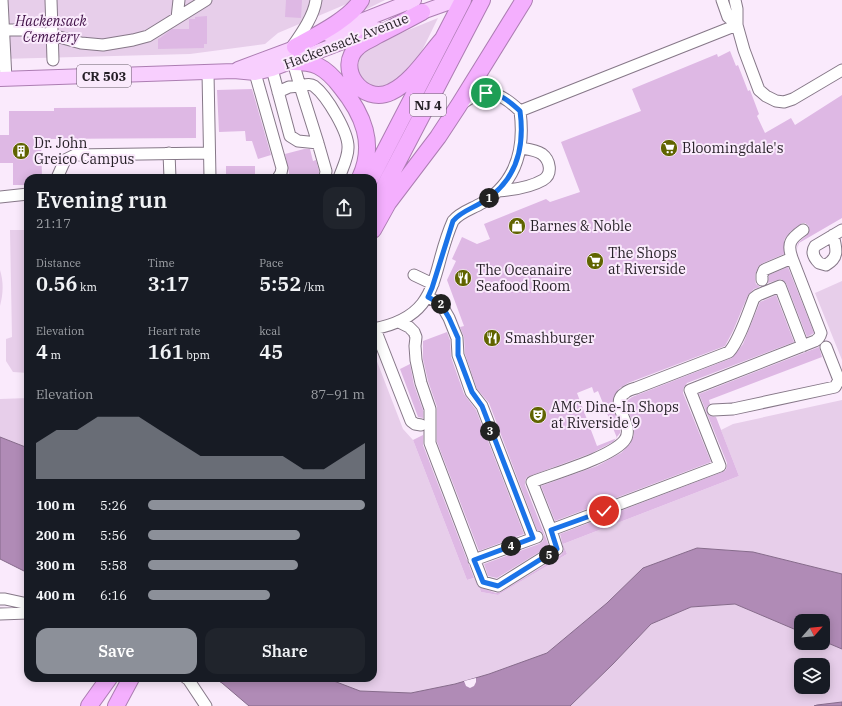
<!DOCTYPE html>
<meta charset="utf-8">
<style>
:root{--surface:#171b24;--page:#20242c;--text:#f1f3f6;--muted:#9ea1a6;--accent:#8c9099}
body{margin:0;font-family:"IBM Plex Serif",serif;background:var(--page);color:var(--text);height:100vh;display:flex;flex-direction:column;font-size:15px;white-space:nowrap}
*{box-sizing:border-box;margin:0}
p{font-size:13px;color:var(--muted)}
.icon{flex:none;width:22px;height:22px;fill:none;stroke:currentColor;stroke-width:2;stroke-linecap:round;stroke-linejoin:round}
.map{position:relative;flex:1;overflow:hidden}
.side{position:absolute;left:24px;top:174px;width:353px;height:508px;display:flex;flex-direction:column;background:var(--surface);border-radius:12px;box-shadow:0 2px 10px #0003}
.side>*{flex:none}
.needle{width:26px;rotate:63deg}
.controls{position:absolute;left:794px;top:614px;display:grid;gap:8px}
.controls a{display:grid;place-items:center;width:36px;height:36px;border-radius:8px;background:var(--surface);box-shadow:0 2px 10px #0003;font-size:20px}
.pin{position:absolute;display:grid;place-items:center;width:34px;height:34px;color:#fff;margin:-17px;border:2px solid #fff;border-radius:50%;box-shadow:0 1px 4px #0007}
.km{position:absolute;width:20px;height:20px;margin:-10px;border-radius:50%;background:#222;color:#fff;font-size:11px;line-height:20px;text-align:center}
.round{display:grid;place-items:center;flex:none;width:42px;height:42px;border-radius:12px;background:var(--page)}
.head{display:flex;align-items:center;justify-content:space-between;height:68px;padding:0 12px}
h1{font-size:22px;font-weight:600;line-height:30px}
.metrics{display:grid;grid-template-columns:repeat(3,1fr);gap:6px;height:68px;padding:4px 12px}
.metrics div{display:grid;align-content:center}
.metrics b{font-size:20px;font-weight:600}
.metrics small{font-size:11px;font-weight:400}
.metrics p{font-size:11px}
.chart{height:112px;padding:8px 12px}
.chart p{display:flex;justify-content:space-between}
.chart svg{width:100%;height:72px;margin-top:4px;fill:var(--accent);opacity:.7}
.primary-button{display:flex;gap:8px;margin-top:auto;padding:8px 12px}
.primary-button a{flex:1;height:46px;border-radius:12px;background:var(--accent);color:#fff;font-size:16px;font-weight:600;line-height:46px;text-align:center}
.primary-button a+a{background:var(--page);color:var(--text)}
ul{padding:0 12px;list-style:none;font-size:13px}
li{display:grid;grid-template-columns:64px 48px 1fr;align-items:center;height:30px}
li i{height:10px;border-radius:5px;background:var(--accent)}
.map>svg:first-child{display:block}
.green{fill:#e7ceea;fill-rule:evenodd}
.water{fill:#b08bb6;stroke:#866b8b}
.pier{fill:#faeafc}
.building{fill:#deb8e4;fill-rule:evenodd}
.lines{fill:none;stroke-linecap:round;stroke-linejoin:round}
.minor-casing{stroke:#867888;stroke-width:13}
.major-casing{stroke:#ac7db2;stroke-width:16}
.highway-casing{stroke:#ac7db2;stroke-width:18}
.minor{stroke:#fff;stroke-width:11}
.major{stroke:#f8cffe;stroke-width:14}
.highway{stroke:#f4affe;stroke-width:16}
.route-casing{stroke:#fff;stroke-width:8}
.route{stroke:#1a73e8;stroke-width:5}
.labels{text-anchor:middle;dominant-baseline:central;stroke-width:4;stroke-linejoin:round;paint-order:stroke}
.shield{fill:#faeafc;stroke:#655c66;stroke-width:1}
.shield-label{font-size:13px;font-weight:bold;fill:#251f26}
.park-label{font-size:14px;font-style:italic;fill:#421449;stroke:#faeafc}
.street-label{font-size:14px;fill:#251f26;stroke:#faeafc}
.poi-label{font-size:14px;fill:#251f26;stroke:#faeafc;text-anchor:start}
</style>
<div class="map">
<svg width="842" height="706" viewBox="0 0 842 706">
<rect width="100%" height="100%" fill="#faeafc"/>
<!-- green -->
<path class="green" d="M0,0H356L278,33L265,44L190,54L0,59Z
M367,0H385L361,12Z
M438,18L414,67L399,83L379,87L370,85L363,79L358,69L359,58L364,50L371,45Z
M10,230H28V373L13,372L6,361V339L12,337Z
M0,270C4,283 3,294 0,306Z
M842,281V360L815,293Z
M373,351L403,429L413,440L467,580L475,578L481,592L498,595L567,554L563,544L739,476L721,430L733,424L842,400V574L753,552L697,548L643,568L607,603L547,653L489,674L455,684L411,693L360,691L326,678H373Z
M28,398V448L0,437V399Z
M735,604L801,632V643H823V641L842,649V702L814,706H570L613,664L651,624L691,607ZM801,665H823V687H801Z"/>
<!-- water -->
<path class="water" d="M0,437L28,448V573L0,559Z
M697,548L753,552L842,574V649L823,641V621H801V632L735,604L691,607L651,624L613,664L570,706H249L222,683L214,678H326L360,691L411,693L455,684L489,674L547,653L607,603L643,568Z
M842,702V706H814L817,705Z"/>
<!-- pier -->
<path class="pier" d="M476,678V682L474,686L470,688L466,686L464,681Z"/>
<!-- building -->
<path class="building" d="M286,0H302L301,18L285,17Z
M207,16V44H204V48L158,49V39L160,38L172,29H189V19H195V17Z
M730,51L736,66L738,65L748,91L750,90L759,114L757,116L765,133L791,118L795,125L842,95V218L799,243L797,249L798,243L809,233V226L805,223H802L790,232L784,240V254L761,264L758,267L755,275V280L756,284L760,287L754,289L748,295L733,331L725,346L628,383L620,388L614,396L612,404L620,430V433L613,442L592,453L527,477L525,481V485L549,546L497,578L488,576L484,564L539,544L543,541L544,535L541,531L537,530L489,403L477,389L465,354L464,337L460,327L464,326L447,280L456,261L452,259L462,237L477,244L490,239L484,224L546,199L550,202L580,192L561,142L641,111L632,89L717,54L718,57ZM592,387L594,393L598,391L617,438L597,446L577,393Z
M252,89L271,155L258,159L252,141H246L245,131L219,132L217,90Z
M196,107V138L41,139L42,178H28V185H13V163H0V135H9V111H54V108Z
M304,149H310L313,161L316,160L319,171V174H317L318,178H290L285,154Z
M226,166H255V178H226Z
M788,267L814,333L807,337L786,283L781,279L768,283L769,275Z
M776,295L794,342L687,383L683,389V393L711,462L555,521L541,486L597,466L621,453L630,444L634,435V427L627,407V401L632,397L732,358L743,344L760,302Z
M447,332L450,340L451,357L464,394L476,410L524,534L479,551L437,442V407L428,381L423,359V341Z
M819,347L822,357L709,400L710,404L707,407V413L710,416L716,417L739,476L563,544L567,554L498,595L481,592L479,587L496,593L501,592L561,555L564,550L560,534L725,471L727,467V463L699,394Z
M410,364L414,385L423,410V418L418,417L400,369Z
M423,435V445L474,578L467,580L413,440Z"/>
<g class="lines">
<defs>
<path id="minor" d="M2,0L6,79
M51,0L53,60
M722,0L728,17L737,25
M735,0L737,9V25L744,50L759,90L766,96L776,101L784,102L793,99L842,70
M177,18L179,0
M3,30H22L52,35L81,43L103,45L133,40L148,36L206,0
M292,47C301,34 314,16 316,0
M293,62L300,86C305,85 310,83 314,86C327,96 349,133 348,148C348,158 342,169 339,178
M272,69L290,136L298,141L318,143L300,86L289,87L278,92
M208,73L210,178
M255,73L282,168L281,173L278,178
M463,103C486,85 501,93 520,111
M318,143L326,171L325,178
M169,153L170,178
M57,178L65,160L75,155L209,153
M498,191C512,190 531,187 543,180C553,174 550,160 542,154C536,150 527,149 521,148
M0,197L28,194
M833,235C836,248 840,257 826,265L819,263C814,258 811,252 815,246L842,230
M792,258C787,244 790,239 803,230
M414,275L433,284
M762,280V275L764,270L792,258L821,333C820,337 819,339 815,341L690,390L720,466L551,530L532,482C555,473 609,458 624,441C637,426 607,404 625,393C628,390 633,389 636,388L729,352C739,341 748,313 754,298L758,295L780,286L803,346
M428,297L441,304L449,318L457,338L458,355L461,363L471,392L482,406L533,538
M399,322L409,327L414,332L416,337L415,346L416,360L421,383L430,409V443L483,582L498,586L557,549L551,530
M373,329C443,316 430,272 453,221C460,212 472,209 482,203C516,183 525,149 520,111L737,25
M375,329L411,421L415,424L421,425
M713,410L733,409L835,387L839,380L826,347
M474,560L537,537
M0,599H5L28,604
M0,614L28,613
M186,678L188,679L206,706"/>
<path id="major" d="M411,16L456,0
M328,34L414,0
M238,69L305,44
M0,79L234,71L255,73L272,69L377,29"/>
<path id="highway" d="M422,12C407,20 392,28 376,36C370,40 363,42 358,47C335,67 362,106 391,92C411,83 428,56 442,40
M295,47C315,36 350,19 361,0
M293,62C301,62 310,62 318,66C326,70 335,79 341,87C363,114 376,144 360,178
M371,178L463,0
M373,209L482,0
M373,230L388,203L438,137L459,105L524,0
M89,706L109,678
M116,706L131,678"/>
</defs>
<!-- minor casing -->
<use href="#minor" class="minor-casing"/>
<!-- major casing -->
<use href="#major" class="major-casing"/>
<!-- highway casing -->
<use href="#highway" class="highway-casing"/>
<!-- minor -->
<use href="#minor" class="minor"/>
<!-- major -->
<use href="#major" class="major"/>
<!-- highway -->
<use href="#highway" class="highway"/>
</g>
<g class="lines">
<defs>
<path id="route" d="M486,93C501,93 510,102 520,111C525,148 517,180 484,201C474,208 461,211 453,221L432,288L428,297L441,304L449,318L458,338V355L461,363L472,392L482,406L533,538L474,560L483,582L498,586L557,549L551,530L604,511"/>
</defs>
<!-- route casing -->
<use href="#route" class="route-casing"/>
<!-- route -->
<use href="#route" class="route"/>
</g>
<!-- icons -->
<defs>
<symbol id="supermarket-disc" viewBox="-11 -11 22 22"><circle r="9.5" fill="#606400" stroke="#faeafc"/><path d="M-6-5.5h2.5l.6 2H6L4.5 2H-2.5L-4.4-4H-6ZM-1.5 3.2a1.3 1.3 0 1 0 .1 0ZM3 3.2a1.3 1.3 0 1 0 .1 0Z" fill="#fff"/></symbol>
<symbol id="building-disc" viewBox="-11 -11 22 22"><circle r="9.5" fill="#606400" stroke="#faeafc"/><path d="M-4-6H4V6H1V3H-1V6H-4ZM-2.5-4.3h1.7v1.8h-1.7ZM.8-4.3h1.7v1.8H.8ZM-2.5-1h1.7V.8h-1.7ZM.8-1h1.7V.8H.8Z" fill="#fff"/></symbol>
<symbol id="shop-disc" viewBox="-11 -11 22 22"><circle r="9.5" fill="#606400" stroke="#faeafc"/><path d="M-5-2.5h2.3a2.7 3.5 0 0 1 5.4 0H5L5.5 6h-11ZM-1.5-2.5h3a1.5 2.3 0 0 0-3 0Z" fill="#fff"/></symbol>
<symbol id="restaurant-disc" viewBox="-11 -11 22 22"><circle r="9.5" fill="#606400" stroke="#faeafc"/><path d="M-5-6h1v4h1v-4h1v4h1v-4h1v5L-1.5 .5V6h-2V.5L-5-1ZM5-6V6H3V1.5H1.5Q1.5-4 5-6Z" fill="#fff"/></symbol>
<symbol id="theatre-disc" viewBox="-11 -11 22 22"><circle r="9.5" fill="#606400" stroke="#faeafc"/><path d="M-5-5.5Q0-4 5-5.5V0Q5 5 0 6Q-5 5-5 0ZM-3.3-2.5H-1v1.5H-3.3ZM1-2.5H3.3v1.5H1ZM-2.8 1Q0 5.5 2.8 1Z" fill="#fff"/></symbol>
</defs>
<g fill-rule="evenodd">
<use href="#supermarket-disc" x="659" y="138" width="20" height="20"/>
<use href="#building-disc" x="11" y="141" width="20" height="20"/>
<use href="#shop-disc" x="507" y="216" width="20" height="20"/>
<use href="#supermarket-disc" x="585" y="251" width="20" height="20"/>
<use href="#restaurant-disc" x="453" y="268" width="20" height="20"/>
<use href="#restaurant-disc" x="482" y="328" width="20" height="20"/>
<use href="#theatre-disc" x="528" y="405" width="20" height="20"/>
</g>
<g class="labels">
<!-- shield labels -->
<g class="shield">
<rect x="77" y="65" width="54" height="22" rx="3"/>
<rect x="410" y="94" width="36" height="22" rx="3"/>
</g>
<g class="shield-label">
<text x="104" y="76">CR 503</text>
<text x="428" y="105">NJ 4</text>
</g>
<!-- park labels -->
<g class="park-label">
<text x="51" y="21">Hackensack<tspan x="51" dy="16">Cemetery</tspan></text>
</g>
<!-- street labels -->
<g class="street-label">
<text transform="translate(346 41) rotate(-21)">Hackensack Avenue</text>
</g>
<!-- poi labels -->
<g class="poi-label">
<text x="34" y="143">Dr. John<tspan x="34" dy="16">Greico Campus</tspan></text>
<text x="682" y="148">Bloomingdale's</text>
<text x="530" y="226">Barnes &amp; Noble</text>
<text x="608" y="253">The Shops<tspan x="608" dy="16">at Riverside</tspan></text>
<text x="476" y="270">The Oceanaire<tspan x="476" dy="16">Seafood Room</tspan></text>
<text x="505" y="338">Smashburger</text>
<text x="551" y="407">AMC Dine-In Shops<tspan x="551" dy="16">at Riverside 9</tspan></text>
</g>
</g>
</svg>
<div class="controls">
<a><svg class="needle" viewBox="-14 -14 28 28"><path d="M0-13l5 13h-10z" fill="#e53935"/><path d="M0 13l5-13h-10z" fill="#9ea1a6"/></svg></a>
<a><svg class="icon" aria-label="layers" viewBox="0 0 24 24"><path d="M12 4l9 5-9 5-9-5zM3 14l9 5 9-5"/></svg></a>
</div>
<div class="pin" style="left:486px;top:93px;background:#1e9e55"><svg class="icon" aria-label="arrive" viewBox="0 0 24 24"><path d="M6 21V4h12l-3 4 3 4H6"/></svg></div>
<div class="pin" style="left:604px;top:511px;background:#d93025"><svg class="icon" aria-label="check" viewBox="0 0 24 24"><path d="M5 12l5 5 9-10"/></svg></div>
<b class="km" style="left:489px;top:198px">1</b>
<b class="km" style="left:441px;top:304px">2</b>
<b class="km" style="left:490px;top:431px">3</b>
<b class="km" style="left:511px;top:546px">4</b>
<b class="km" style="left:549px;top:555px">5</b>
<section class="side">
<div class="head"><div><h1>Evening run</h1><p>21:17</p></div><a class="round"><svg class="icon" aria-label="share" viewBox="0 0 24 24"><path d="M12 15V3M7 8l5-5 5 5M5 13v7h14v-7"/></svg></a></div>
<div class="metrics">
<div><p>Distance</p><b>0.56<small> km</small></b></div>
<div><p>Time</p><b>3:17</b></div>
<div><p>Pace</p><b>5:52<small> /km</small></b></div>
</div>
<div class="metrics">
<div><p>Elevation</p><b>4<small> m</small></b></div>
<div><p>Heart rate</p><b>161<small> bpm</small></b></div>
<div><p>kcal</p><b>45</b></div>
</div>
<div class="chart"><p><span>Elevation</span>87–91 m</p>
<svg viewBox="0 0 160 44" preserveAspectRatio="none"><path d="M0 44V22L10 14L20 14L30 6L40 6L50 6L60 14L70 22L80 30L90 30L100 30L110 30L120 30L130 38L140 38L150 30L160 22V44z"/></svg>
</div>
<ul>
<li><b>100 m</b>5:26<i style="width:100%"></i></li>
<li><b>200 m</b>5:56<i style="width:70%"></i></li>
<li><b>300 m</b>5:58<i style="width:69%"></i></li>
<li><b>400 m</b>6:16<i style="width:56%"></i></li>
</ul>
<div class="primary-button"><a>Save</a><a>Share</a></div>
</section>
</div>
